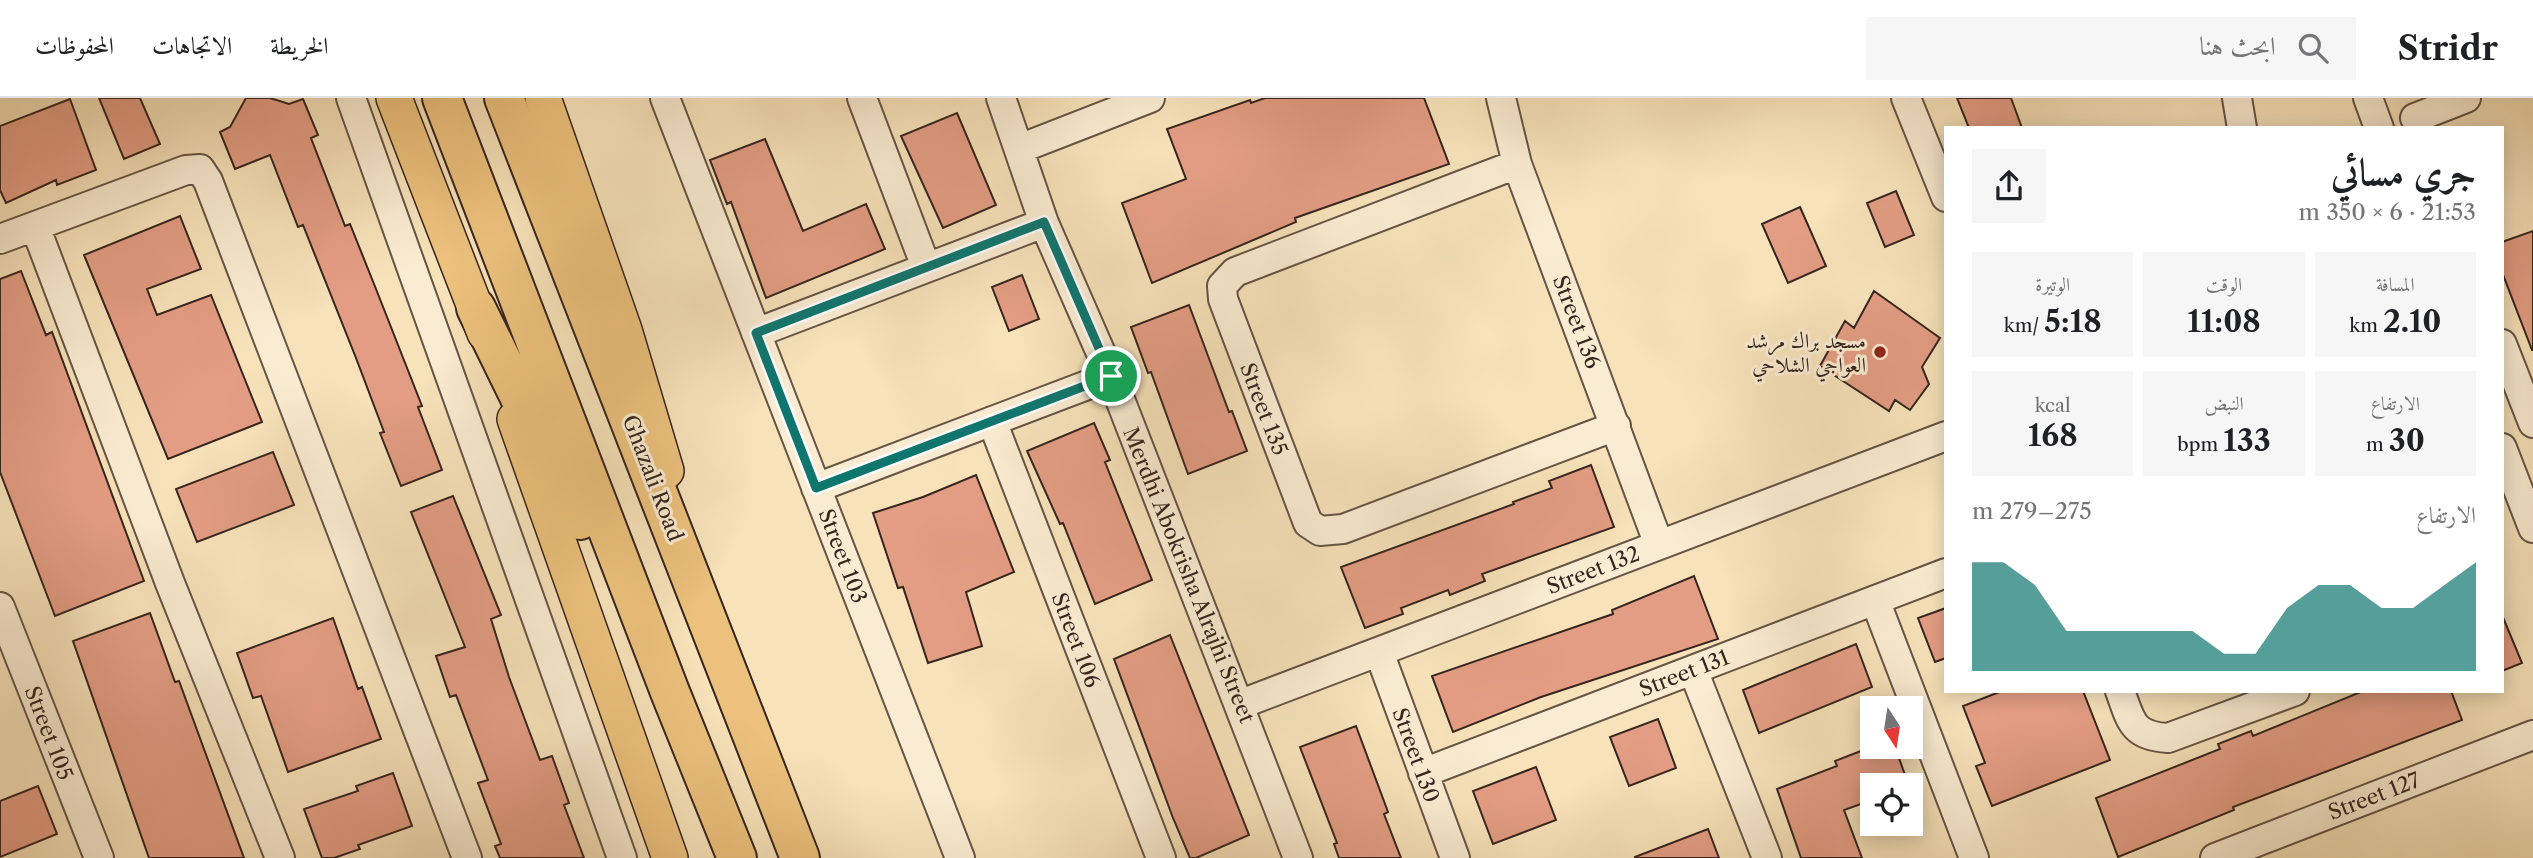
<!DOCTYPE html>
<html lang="ar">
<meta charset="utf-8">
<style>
:root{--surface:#fff;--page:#f6f6f6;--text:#202124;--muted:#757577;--line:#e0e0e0;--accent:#0f766e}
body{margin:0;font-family:"Libre Caslon Text",Amiri,serif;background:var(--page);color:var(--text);direction:rtl;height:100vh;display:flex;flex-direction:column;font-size:26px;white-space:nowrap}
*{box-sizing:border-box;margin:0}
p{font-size:23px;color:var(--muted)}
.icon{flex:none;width:38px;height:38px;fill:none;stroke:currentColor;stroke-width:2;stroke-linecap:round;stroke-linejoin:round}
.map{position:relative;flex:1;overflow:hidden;direction:ltr}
.sheet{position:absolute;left:1944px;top:28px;width:560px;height:567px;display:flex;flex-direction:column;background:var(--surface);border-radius:0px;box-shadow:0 4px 18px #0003;direction:rtl}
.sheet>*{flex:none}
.needle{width:46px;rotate:168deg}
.fabs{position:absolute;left:1860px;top:598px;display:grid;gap:14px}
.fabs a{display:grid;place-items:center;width:63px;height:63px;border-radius:0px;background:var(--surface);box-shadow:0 4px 18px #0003;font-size:35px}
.pin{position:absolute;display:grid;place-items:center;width:60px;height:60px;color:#fff;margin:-30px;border:4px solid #fff;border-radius:50%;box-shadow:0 2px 7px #0007}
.round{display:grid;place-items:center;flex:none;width:74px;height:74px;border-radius:0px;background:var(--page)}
.overview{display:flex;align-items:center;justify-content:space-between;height:119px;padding:0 28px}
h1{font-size:38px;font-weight:800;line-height:52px}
.stats{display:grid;grid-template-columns:repeat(3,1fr);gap:10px;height:119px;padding:7px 28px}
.stats div{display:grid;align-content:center;border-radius:0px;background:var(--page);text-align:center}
.stats b{font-size:30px;font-weight:800}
.stats small{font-size:19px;font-weight:400}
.stats p{font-size:19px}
.chart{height:196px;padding:14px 28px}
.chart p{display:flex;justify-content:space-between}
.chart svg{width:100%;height:126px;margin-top:7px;fill:var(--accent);opacity:.7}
header{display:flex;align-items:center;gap:42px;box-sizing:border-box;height:98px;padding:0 35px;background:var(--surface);border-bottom:2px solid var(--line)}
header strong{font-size:33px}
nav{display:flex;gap:38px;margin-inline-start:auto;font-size:24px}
.search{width:490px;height:63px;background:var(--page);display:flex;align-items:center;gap:18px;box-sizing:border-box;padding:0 24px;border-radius:0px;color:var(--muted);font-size:26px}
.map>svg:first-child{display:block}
.building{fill:#e39d84;stroke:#36251e;stroke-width:2}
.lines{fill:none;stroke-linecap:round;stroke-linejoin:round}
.minor-casing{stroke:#665445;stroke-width:32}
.major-casing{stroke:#36251e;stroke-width:38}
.highway-casing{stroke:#36251e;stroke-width:42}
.minor{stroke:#faecd2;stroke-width:28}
.major{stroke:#ecc17d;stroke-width:35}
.highway{stroke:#ecc17d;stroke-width:38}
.route-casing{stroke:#fff;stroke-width:14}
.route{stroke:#0f766e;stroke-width:9}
.poi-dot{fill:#8f2418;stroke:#faecd2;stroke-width:2.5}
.labels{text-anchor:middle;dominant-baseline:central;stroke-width:6;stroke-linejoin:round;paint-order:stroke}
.street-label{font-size:21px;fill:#36251e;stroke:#faecd2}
.poi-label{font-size:21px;fill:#36251e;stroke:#faecd2;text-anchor:end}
</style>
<header>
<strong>Stridr</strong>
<div class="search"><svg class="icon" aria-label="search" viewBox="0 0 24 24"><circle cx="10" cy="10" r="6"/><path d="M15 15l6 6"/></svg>ابحث هنا</div>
<nav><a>الخريطة</a><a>الاتجاهات</a><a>المحفوظات</a></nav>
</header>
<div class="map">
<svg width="2533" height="760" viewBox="0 0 2533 760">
<rect width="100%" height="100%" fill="#f7e2ba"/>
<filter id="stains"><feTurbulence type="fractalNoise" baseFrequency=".00286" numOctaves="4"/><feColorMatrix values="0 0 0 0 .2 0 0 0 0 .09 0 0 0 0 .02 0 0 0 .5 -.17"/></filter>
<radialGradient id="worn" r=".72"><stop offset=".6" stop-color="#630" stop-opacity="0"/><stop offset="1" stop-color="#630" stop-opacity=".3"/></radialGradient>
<!-- building -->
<path class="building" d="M99,0H140L160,46L124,61Z
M246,0H270L289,6L303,1L318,37L311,40L345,128L350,126L376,191L422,308L418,309L442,372L401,388L380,335L384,334L356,260L303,127L298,129L270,57L235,71L220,34L230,29Z
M1265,0H1424L1449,66L1295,120L1296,124L1152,185L1122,105L1186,81L1167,31L1250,2L1251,5Z
M1957,0H2011L2022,30H1969Z
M70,1L96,72L57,87L56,82L6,105L0,92V28Z
M957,15L996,107L943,130L901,38Z
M765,41L803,133L866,106L885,151L766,200L731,104L727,106L710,62Z
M1896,93L1914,137L1885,149L1867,105Z
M1800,109L1826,168L1788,185L1762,126Z
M180,118L201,171L147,191L157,217L211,197L262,324L168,361L84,157Z
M2533,133V252H2532L2502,174V144Z
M21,173L46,237L52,234L144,483L55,518L0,374V181Z
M1022,177L1039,221L1009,233L992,189Z
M1874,193L1940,240L1922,269L1929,286L1910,312L1895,302L1889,313L1820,268L1845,223L1854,230Z
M1189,207L1229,314L1232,313L1247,353L1188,376L1151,274L1148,275L1131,229Z
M1094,325L1110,362L1105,364L1152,482L1095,506L1063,425L1060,426L1027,353Z
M273,354L294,407L197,444L176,391Z
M1591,367L1614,429L1482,476L1485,483L1450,497L1448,492L1401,510L1403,516L1365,530L1341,469L1514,406L1513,404L1552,390L1549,383Z
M976,377L1014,474L966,494L982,548L928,565L903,489L898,490L873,415L923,399Z
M453,398L501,517L491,521L509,579L540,662L552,658L569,705L564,707L584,760H500L495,748L501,746L478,685L488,682L456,597L450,599L436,558L465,549L411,414Z
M1694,478L1718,541L1541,599L1453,634L1432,578L1613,516L1612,512Z
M1946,510V560L1935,564L1918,520Z
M150,515L175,584L179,583L244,760H149L73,543Z
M2502,517L2522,565L2502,573Z
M333,520L358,591L362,589L381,641L288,674L261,598L253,600L237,555Z
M1170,537L1249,737L1196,760H1190L1173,720L1114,561Z
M1856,546L1872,589L1759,635L1743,592Z
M2002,593H2083L2110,662L1992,708L1976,668L1985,665L1963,608Z
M2363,593H2451L2462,622L2233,709L2234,712L2118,759L2096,700L2220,651L2218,646L2251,633L2253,638Z
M1658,621L1676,670L1629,688L1610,639Z
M1356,628L1388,714L1384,716L1401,760H1339L1334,746L1337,745L1300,649Z
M1871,649H1895L1909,688H1872V702L1844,712L1862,760H1801L1777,691L1837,668L1835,663Z
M1536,669L1556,722L1493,746L1473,693Z
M393,675L412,728L358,747L360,751L334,760H322L304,711L358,693L356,688Z
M38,688L57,736L0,759V703Z
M1708,731L1719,760H1635V759Z"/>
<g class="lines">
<defs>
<path id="minor" d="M351,0L622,760
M665,0L960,760
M862,0L926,169
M1001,0L1044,125L1111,278L1298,760
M1501,0L1517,66L1659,447
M1906,0L1946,99
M2237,0L2242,30
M2368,0L2379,30
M2415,20L2466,0
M1019,51L1150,0
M1517,66L1235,174L1222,188L1223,201L1308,425L1320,433L1343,431L1616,328
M35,128L170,485L280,760
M0,141L186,72L200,71L208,83L467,760
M756,235L1044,125
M2502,246L2533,325
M992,323L1161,760
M2502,350L2533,430
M816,390L1111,278
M1875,502L1974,760
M0,509L99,760
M1379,554L1455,760
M1693,572L1767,760
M2120,593C2131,623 2132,638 2168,640L2295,593
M1241,606L1946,338
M1423,675L1946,475
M2215,760L2533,637"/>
<path id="major" d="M394,0L485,235
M543,0L624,232L666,373
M515,321L670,760"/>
<path id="highway" d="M442,0L670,594L737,760
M504,0L800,760
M476,210L580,422"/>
</defs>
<!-- minor casing -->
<use href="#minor" class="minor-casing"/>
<!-- major casing -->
<use href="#major" class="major-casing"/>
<!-- highway casing -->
<use href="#highway" class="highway-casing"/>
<!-- minor -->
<use href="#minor" class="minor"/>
<!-- major -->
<use href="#major" class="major"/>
<!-- highway -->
<use href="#highway" class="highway"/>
</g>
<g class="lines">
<defs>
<path id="route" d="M1044,124L1111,278L816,390L756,235Z"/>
</defs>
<!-- route casing -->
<use href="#route" class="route-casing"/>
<!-- route -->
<use href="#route" class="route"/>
</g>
<!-- markers -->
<circle class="poi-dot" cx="1880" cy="254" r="7"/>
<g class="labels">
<!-- street labels -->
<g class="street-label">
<text transform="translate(1577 224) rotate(69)">Street 136</text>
<text transform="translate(1264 311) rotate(69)">Street 135</text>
<text transform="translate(653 380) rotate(69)">Ghazali Road</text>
<text transform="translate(843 458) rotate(69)">Street 103</text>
<text transform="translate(1593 472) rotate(-21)">Street 132</text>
<text transform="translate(1189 477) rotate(68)">Merdhi Abokrisha Alrajhi Street</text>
<text transform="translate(1076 542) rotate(69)">Street 106</text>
<text transform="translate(1684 575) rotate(-21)">Street 131</text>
<text transform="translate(49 635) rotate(69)">Street 105</text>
<text transform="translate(1416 657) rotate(70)">Street 130</text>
<text transform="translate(2374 698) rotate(-21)">Street 127</text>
</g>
<!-- poi labels -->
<g class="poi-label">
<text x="1866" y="242">مسجد براك مرشد<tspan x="1866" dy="24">العواجي الشلاحي</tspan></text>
</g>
</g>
<rect width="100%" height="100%" filter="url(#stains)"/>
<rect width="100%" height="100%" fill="url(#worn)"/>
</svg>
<div class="fabs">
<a><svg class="needle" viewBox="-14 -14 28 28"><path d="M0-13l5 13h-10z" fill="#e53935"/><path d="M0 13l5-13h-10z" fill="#757577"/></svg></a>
<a><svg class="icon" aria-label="locate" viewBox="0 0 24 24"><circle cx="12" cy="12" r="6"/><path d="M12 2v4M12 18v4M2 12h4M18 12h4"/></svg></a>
</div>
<div class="pin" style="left:1111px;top:278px;background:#1e9e55"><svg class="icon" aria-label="arrive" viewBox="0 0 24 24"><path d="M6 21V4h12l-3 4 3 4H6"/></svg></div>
<section class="sheet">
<div class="overview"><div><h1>جري مسائي</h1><p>21:53 · 6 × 350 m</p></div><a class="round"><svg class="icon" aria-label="share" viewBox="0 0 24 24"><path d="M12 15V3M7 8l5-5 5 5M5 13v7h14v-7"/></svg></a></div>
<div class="stats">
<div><p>المسافة</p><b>2.10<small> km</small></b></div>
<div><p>الوقت</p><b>11:08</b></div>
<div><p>الوتيرة</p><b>5:18<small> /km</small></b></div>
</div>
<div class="stats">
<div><p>الارتفاع</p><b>30<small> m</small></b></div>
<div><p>النبض</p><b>133<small> bpm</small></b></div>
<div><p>kcal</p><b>168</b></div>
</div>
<div class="chart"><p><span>الارتفاع</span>275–279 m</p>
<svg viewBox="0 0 160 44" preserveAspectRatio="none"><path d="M0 44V6L10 6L20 14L30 30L40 30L50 30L60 30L70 30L80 38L90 38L100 22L110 14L120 14L130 22L140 22L150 14L160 6V44z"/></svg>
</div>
</section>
</div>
